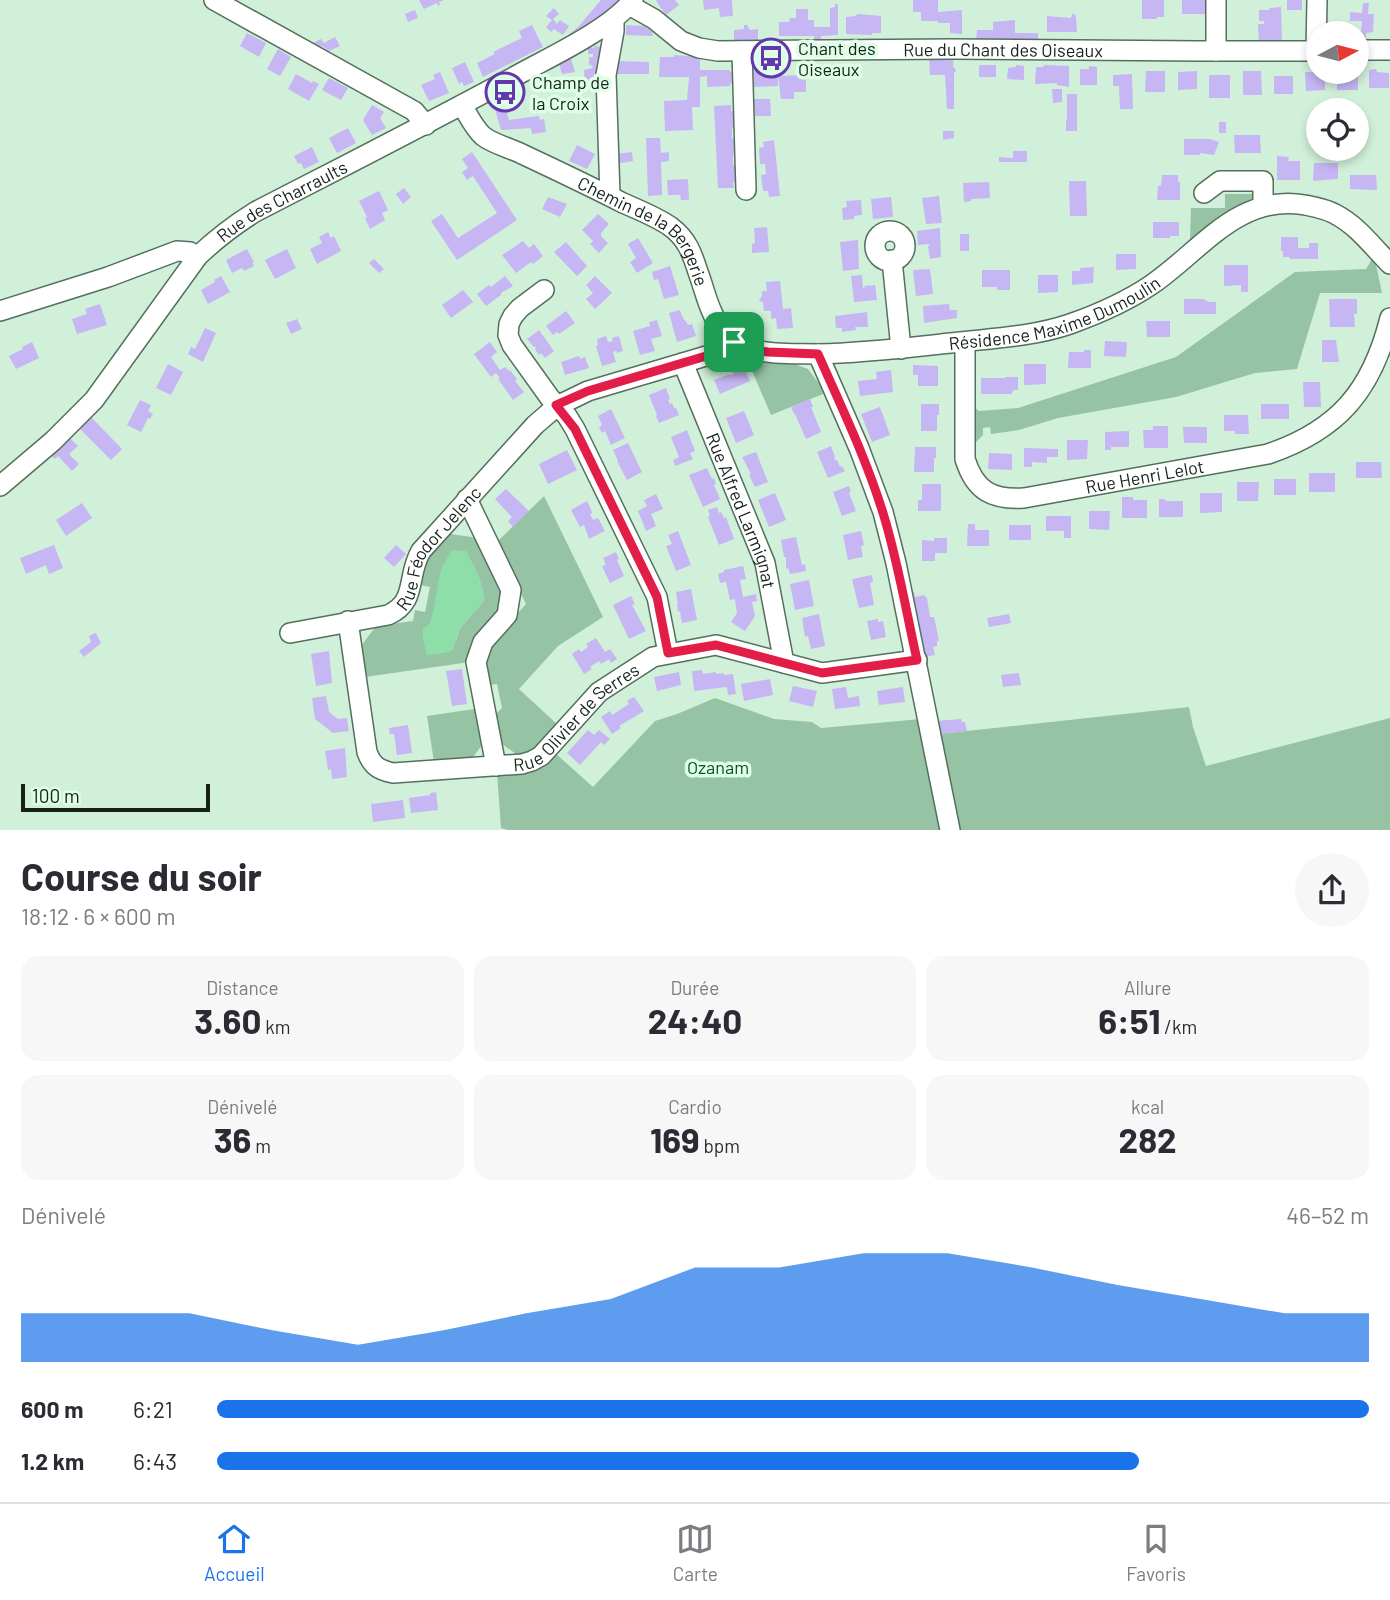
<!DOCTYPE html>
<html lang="fr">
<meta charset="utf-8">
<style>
:root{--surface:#fff;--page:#f7f7f7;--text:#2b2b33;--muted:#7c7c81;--line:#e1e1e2;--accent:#1a73e8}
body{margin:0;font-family:Barlow,sans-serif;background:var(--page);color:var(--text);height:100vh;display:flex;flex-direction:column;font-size:26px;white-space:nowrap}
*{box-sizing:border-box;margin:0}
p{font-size:23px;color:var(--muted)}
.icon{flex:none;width:38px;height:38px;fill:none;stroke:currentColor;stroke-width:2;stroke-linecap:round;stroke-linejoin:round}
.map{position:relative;height:830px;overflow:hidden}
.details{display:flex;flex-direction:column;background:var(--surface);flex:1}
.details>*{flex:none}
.needle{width:46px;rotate:83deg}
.buttons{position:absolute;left:1306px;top:21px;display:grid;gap:14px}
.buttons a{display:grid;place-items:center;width:63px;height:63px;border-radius:50%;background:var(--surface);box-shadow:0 4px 10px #0003;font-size:35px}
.scale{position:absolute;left:21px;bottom:18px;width:189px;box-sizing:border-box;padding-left:7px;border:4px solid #152119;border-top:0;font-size:19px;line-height:24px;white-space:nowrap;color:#152119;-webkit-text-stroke:5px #defee7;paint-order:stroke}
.pin{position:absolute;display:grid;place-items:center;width:60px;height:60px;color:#fff;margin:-30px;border-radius:14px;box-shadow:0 4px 10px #0006}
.round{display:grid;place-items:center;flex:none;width:74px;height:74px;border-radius:37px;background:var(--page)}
.headline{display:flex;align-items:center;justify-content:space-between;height:119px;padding:0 21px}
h1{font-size:38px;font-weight:700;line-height:52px}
.metrics{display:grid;grid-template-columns:repeat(3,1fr);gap:10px;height:119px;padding:7px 21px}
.metrics div{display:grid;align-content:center;border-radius:18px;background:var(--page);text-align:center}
.metrics b{font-size:35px;font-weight:700}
.metrics small{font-size:19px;font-weight:400}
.metrics p{font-size:19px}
.chart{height:196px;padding:14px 21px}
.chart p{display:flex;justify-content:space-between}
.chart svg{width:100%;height:126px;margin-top:7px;fill:var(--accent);opacity:.7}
ul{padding:0 21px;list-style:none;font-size:23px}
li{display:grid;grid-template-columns:112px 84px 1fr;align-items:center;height:52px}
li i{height:18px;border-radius:9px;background:var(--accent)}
.tab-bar{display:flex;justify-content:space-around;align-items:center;height:98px;border-top:2px solid var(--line);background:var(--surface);font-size:19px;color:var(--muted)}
.tab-bar a{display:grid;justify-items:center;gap:4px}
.tab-bar .selected{color:var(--accent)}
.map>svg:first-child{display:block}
.green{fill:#96c3a4;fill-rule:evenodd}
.water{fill:#8edea9}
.building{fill:#c6b6f3}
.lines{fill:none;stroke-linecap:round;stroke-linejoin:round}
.minor-casing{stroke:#54705c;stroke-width:22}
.minor{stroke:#fff;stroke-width:19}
.route-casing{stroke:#fff;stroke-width:14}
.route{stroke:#e11d48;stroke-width:9}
.labels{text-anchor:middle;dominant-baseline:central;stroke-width:7;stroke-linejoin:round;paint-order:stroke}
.poi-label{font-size:18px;fill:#152119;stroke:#defee7;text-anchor:start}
.street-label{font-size:18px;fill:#152119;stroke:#defee7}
.park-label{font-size:18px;fill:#114d2c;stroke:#defee7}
</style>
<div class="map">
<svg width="1390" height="830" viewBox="0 0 1390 830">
<rect width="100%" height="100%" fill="#d1f0da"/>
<!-- green -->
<path class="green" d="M1225,194H1252V200L1233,209L1190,241L1191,208H1225Z
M1373,257L1377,269L1382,293H1320L1297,369L1255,373L1176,397L1058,418L1019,430L991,434L990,427L983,428V435L974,444V407L979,411L1018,408L1176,357L1295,272L1366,269Z
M747,359L765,362H789L808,369L820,385L823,394L771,415Z
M544,496L603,617L558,646L519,689L558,725L536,750L519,756L499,742L494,716L502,708L497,684L488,685L483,662L488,646L526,604L496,543Z
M450,534L479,538L505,591L502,613L470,662L365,677L361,646L376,626L413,621L415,610L425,612L430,587L420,585C424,560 433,552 450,534ZM466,552C473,566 486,586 483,602L460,628L456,641L431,622L436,603Z
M715,698L774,719L812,722L821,728L921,719L939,734L1189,707L1193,727L1206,766L1390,718V830H508L501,828L497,773L554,752L593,787L655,721L677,714Z
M481,708L487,738L471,760L434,762L427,716Z"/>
<!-- water -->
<path class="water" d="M452,550L466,551C473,566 486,586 483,602L460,628L453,650L445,653L427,655L423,640V629L431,622L441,569Z"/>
<!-- building -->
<path class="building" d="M419,0H444L439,2L440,5L438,6L437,3L424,9Z
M601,0H619L605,17L561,41L579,26Z
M657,0H675L679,5L666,15L656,1Z
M703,0H732L733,16L720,17L719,8L704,10Z
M913,0H938V12L962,10V34L950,33V23H938V21H921V12H913Z
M1142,0H1164V17H1157V19H1142Z
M1182,0H1208L1209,14H1182Z
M1287,0H1302V10H1287Z
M1363,3H1369L1368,14H1374L1373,32L1366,33V42L1356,43V33H1361L1362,21H1350V12L1362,13Z
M835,4H838V35L821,36L820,43H814V36H779V22H789L790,18H796V9H808V20H814V27H830V8L835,7Z
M1281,7L1282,42L1259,45L1258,24H1264V21H1259V10H1270L1269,8Z
M554,8L559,14L553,19L557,24L560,20L569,26L563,35L554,29L551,32L546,27L552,20L546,16Z
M415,10L418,18L408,22L405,14Z
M857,14L881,16V33H872V35L846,34V17L856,16Z
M1072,14H1075L1076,17L1077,32H1047V16L1071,18Z
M1015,20V33H1038V41L976,42L977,30H993V22Z
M532,25L543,47L483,77L477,63L495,54L493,52L522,38L519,31Z
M626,25L644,26L652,32L653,36L626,35Z
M744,25H747L750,30L758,29V44H734V30L744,29Z
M247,33L266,43L259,57L240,46Z
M335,37L340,46L329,51L322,46L316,49L309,45L321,39L324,43Z
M594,46L605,47L602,98L596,99V87H585L584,70L592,68L593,66L589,65V57H593V54H588V48H594Z
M278,49L291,57L280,76L267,69Z
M674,55L700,57V70H730V72H735V84L730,83V86L707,87V76L700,77V107H692L693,130L665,131L664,101L687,100L689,77H659L660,57H674Z
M929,55H954L953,67L955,68L956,72H954V109H947L945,75H930Z
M570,56L575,72L562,74L559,63Z
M614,61L649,62V74H614Z
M465,62L474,82L464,86L462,82L459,84L452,68Z
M979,65H996V77H979Z
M1016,65L1024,66V80L1007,79L1008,68L1016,67Z
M1044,65L1069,66V87L1057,85V83L1035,84L1036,67H1043Z
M1089,66L1097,67V85H1080V69H1089Z
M1376,69L1377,72L1389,73V88H1369V70Z
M777,70L778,86L753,87L752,71Z
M1146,71H1165V92H1145Z
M1197,71V89L1178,90V72Z
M1243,71H1261L1262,95H1243Z
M440,72L449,93L429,101L421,85L435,79L433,75Z
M1305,72H1325V90L1306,91Z
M1337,72L1358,73V90H1337Z
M296,74L312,83L313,81L319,84L309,101L288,89Z
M1132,74L1133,109H1120L1119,86H1113V75Z
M806,75V92H794V99H781L778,76Z
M1209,75H1230V98H1209Z
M1274,76H1293V94H1274Z
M329,78L348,88L341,100L322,90Z
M1052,89H1062V102L1053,103Z
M1067,94H1077V131H1066V120H1067Z
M754,99H770L771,116H754Z
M503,100L509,120L539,116L540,120L544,119L546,132L532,134L531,128L501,130L493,102Z
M372,105L384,112L380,118L386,128L372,135L363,120Z
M731,105V111H736V128H732V139H737V154L733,155V165H738V182H733L734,188H718L714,106Z
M1219,122H1226V133H1219Z
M348,128L356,143L337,153L329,138Z
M943,131H954V138L943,140Z
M1234,135H1260L1261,153H1235Z
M646,138H660L661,153L669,152V161L661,162L662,195L648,196Z
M1184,139H1210L1219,142L1214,155L1200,153V155H1184Z
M774,140L780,196L769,197L768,191H763L761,175L766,174L765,164H760L759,148L764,147L763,142Z
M577,145L595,154L587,169L569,161Z
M312,147L319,162L304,169L301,163L298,164L294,156Z
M1013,151H1027V162H999V157L1013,158Z
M472,152L517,220L457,260L431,221L442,214L458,238L497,213L473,176L467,180L462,172L468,168L462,159Z
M632,152L633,161L616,164L615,154Z
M1277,156L1289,157L1288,161H1300V180H1277Z
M1314,163H1338V179L1313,181Z
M1162,175H1178V182H1180V200H1157L1158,186H1161Z
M1350,175H1376L1377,190L1350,189Z
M688,179L689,200H681L680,195H668L667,180Z
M1069,181H1086L1087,216H1070Z
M989,182L990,198L971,199V201L964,202L963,183Z
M404,188L411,197L403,204L396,194Z
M379,191L388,210L382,213L385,220L370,229L365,218L367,217L359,201Z
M939,196L942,223L926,224L922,198Z
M548,197L567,204L560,217L542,209Z
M891,197L893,217L873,219L871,199Z
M861,200L862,215L854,216V219L843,220L842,208L847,207L846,201Z
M598,214L609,224L601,233V236L608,243L599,253L590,244L593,241L582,230Z
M1153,222H1179V236H1170V238H1153Z
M767,227L769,252L752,253V244L755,243L754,228Z
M940,228L941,257L930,259L928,246H929V244L918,245L917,231Z
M328,232L331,238L334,236L341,251L317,264L310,249L322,243L319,237Z
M960,234H969V251H960Z
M1281,237H1298V248H1309V243H1318V259H1290L1289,257H1283V251H1281Z
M638,238L653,263L637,273L630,262L636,258L628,244Z
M858,240L859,269L843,271L840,242Z
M523,241L529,248L534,244L543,256L533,264L531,262L516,273L502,255Z
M566,242L587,266L577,276L554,252Z
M247,249L254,262L252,263L254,266L244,271L242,268L232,273L226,260Z
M287,249L296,268L275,279L265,260Z
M1116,254H1136V269L1116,270Z
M374,259L384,269L379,273L369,263Z
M1224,265H1248V292H1241V285L1224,286Z
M670,266L679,295L664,299L658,279L654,280L652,272Z
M1094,267L1093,283L1072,285V271H1080V268Z
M930,269L933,294L916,296L913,270Z
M982,270H1010V290H997V287H982Z
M862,275L863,288H865L864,286L875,285L877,300L854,302L851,276Z
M1038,275H1058V292L1038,293Z
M221,276L230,292L208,304L201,290L215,282L214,280Z
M505,276L513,286L501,293V295L486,306L477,294L489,285L491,287Z
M595,276L612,293L595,309L586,299L593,293L586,285Z
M780,281L783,309L791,308L793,328L777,329L776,318L771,319V311H764L763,303L759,300L762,296V291H767L766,282Z
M463,290L473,302L451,318L442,305Z
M1184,299H1203L1209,302H1216V314H1184Z
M1329,299H1357V314H1354L1355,327H1330Z
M100,304L107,325L77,334L72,319L87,314L85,309Z
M949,304L950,310H957V318L924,323L923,306Z
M680,310L682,316L685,321H686L688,325L692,324L696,336L677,342L669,313Z
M566,311L575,323L559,334L557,332L553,335L546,326Z
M867,312L868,327H855L856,330L842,332V328H836L835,316Z
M297,319L302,329L291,334L286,323Z
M657,320L662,336L651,339L655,351L640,355L633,331L650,326L649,322Z
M1146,321H1170V337H1147Z
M205,328L216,333L203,362L188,354L191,347L195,349Z
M539,330L554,351L545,358L541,353L539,355L535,349L536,348L535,346L534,347L527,339Z
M606,336L608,342L613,341L612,338L619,336L623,351L617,353L616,351L613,352L616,362L602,366L596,346L598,345L597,339Z
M1322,340H1336L1339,362H1322Z
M1105,341L1127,342L1126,357L1104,356Z
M32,342L39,358L16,369L9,356L23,349L22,347Z
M490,342L497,352L491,357L500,370L505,367L509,371L510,370L517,379L515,381L524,392L513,400L498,379L500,378L496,373L491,377L474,354Z
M1084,350H1091V368H1068L1069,352H1084Z
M579,356L580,359L585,357L589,368L565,375L561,362Z
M168,364L183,372L171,395L156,388Z
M1024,364H1046V384L1024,385Z
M913,365L938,366V386H918V375H913Z
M744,367L750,381L720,394L714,380L730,374V375L733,374V372Z
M891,370L893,392L860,396L858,381L877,379L876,372Z
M1005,377H1018V390H1013L1012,394H981V378H1005Z
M1303,382H1320L1321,407H1304Z
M666,388L670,399L668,400L670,404L672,403L674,408H676L679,415L659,423L656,416L657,415L649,395Z
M810,399L813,407H811L821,432L806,439L795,414H794L791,407Z
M140,400L151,405L148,411L153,414L150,419L148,418L141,432L127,425Z
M921,404H939V415H937V431H921Z
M1261,404H1289V419H1261Z
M880,407L890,435L872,442L861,414Z
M611,409L625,438L611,445L605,431L602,433L599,427L602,425L598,416Z
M744,411L754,435L736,443L726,418Z
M1224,415H1248L1249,434H1235V431H1224Z
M90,416L122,449L111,460L79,428Z
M1153,426H1168V448H1144L1143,430H1153Z
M1183,427H1207V443H1184Z
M687,430L695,451L690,453L693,459L675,466L673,460L679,457L671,437Z
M1129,431V447H1111V450H1105V432Z
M69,437L78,446L69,454L79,464L72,471L58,456L55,459L50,454Z
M1067,440H1088L1087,459L1067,460Z
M628,443L642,472L627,480L617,461H618L613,450Z
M831,446L835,457H834L835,460H837L840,467L842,466L845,471L828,478L817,452Z
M915,447H936V458H934V472H914Z
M1024,448L1058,449V457H1047V463L1032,462V467H1024Z
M567,450L577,470L548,484L539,464Z
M756,452L768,482L755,487L749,475L751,474L742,457Z
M989,453L1012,454V470L988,469Z
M1356,462H1381L1382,478H1356Z
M707,468L712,479L714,478L716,484L714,485L720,499L703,507L689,475Z
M1309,473H1335V492H1309Z
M1274,479H1296V495H1274Z
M1237,482H1259L1258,501H1237Z
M922,484H941V511H918V500H922Z
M849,486L851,492L849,493L856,511L842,516L833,492Z
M506,489L529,511L513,527L508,521L512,517L495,499Z
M775,493L786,520L769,527L758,500Z
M1200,493H1222V512L1200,513Z
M656,494L663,509L651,514L656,526L646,531L638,511L647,506L644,500Z
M1122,497H1133V500H1147V518H1122Z
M1159,499H1165L1166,501H1183V517H1159Z
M587,501L591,509L592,513L590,514L593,520L598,518L605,531L589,539L584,525L580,527L571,510Z
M82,503L92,518L66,536L56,520Z
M717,507L719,513L721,512L724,518L726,517L734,539L719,545L708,517L710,516L708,510Z
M1089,511H1110L1109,530L1089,529Z
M1046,516H1071V538H1064V531H1046Z
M968,524H975V530H989V546H967Z
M1009,525H1031V540H1009Z
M678,531L691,565L676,571L666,546L672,544L668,535Z
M861,531L864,545L861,546L863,557L848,560L843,535Z
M796,537L802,565L805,564L806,571L790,574L788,568L786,569V557H784L781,540Z
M934,538H947V553H935V561H922V540L934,541Z
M54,545L63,568L49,574L46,565L26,574L20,558Z
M396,545L406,554L394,567L384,558Z
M616,552L619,559L617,560L624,576L610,583L602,566L606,565L603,558Z
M743,566L746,579L740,580L743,597L756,594L757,601L752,602L755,616L745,631L731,622L737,613L735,599L730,600L726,582L720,583L718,574L724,572V570Z
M872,575L873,582L870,583L874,605L859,608L852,579Z
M809,580L814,606L795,610L790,584Z
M691,589L697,620L682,623L680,611L678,612L677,604H678L676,592Z
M909,592H914L915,597L924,595L927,598L930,617H934L939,641H937V646L933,647L935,655L923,657Z
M631,596L635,604L632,605L646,631L629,639L613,605Z
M819,614L825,646L811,649L808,636L805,637L802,618Z
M1009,614L1011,623L989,627L987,618Z
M878,619V622L883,621L886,637L871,640L867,621Z
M96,633L101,643L84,657L79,651L91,642L89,636Z
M596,638L605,652L610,649L617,659L611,663L609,659L601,664L599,661L590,667L592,669L584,674L572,654L579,649L581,652L588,647L586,644Z
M329,651L332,683L316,686L311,654Z
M462,669L467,704L452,706L446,671Z
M702,670L703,674L716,672V674L724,673V675L733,674L736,694L728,695L727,687L694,691L692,671Z
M679,672L681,685L657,691L654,677Z
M1019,673L1021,685L1003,687L1001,675Z
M770,679L773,695L744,701L741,684Z
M793,686L817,691L813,707L789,701Z
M846,687L848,698L859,696L860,706L835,709L832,689Z
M903,687L905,702L879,705L877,691Z
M326,696L329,712L338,719L347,718L349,731L333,733L315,719L312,698Z
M634,697L644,711L619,726L621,728L612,734L601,717L610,711L612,715L629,704L627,701Z
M961,719L962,722H965L967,731L939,734L936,721Z
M408,725L412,753L397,755L394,734H390L389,728Z
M588,730L594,735L599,730L610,739L604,745L601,742L580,765L567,753Z
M345,748L347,777L332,779L331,769L328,770L325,751Z
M436,792L438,810L411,813L409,798L430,795V793Z
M403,800L405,818L373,822L371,804Z"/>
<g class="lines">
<defs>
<g id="minor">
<path d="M214,0L414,111L426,125"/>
<path id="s1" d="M629,5L654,19L681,41L699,48L718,51L952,49L1199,51H1318"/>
<path d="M1356,50H1390"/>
<path d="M742,51L746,190"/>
<path d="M1216,51V0"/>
<path d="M1316,51L1317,0"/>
<path id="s2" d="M462,105C468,115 474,128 483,136C493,144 510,148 522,154C556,170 590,186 623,203C639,210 657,217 671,227C687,239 692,253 698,272C703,285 706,299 712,312C730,359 776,353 818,354L859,448L883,512L896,563L950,830"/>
<path d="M1204,193L1220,181H1263V206"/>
<path d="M610,196L606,75L614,31V19"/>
<circle cx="890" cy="246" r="15"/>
<path d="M892,260L901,349"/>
<path d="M544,290L520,308L513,316L509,324L508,335L512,345L550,398L567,416L575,429L657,597L668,653"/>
<path d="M0,311L108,277L177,251L190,252L198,256"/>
<path id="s3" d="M965,342V459C975,491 992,500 1024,498L1268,454C1339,430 1372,390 1390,318"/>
<path id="s4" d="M818,354C865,353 913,347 960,342C997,338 1035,336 1070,324C1098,314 1126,302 1151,285C1200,252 1238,193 1305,205C1315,207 1326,209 1335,214C1358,226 1372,246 1390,264"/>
<path id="s5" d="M683,363L765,563L784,663"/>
<path id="s6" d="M0,486L53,441L94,400L198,256C216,239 234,225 255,212C344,166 433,121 521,73C554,55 610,29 633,0"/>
<path d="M467,499L511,590L507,615L483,642L476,662L496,766"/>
<path id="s7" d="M348,621L367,752C372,766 379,770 393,773L522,764L532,761L541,756L599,692L653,657L716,645L822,673L917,660"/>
<path id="s8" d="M290,633L388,615C418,602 406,576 421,551L535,425L557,406L588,391L723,351L734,342"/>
</g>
</defs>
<!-- minor casing -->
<use href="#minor" class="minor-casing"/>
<!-- minor -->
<use href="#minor" class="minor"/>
</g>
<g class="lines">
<defs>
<path id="route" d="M734,342L750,350L768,352L818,354C841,406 866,458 883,513C898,561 906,611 917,660L822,673L716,645L668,653L657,597L575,429L556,405L588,391L723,351Z"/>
</defs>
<!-- route casing -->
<use href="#route" class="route-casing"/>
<!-- route -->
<use href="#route" class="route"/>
</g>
<!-- icons -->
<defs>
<symbol id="bus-ring" viewBox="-11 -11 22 22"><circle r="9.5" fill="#defee7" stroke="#6537af" stroke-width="1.5"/><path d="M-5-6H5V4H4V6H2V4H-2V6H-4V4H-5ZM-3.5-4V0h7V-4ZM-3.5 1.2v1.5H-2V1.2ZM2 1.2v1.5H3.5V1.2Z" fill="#6537af"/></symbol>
</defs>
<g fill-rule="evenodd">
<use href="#bus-ring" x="749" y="36" width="44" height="44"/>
<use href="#bus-ring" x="483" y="70" width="44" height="44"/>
</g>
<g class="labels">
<!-- poi labels -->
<g class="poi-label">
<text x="798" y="48">Chant des<tspan x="798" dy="21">Oiseaux</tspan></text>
<text x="532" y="82">Champ de<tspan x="532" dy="21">la Croix</tspan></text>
</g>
<!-- street labels -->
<g class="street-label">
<text stroke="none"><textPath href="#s1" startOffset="387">Rue du Chant des Oiseaux</textPath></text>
<text stroke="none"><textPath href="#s6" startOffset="406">Rue des Charraults</textPath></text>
<text stroke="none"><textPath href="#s2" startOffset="229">Chemin de la Bergerie</textPath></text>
<text stroke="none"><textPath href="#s4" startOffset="242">Résidence Maxime Dumoulin</textPath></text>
<text stroke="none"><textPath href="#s3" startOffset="318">Rue Henri Lelot</textPath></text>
<text stroke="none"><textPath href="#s5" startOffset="159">Rue Alfred Larmignat</textPath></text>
<text stroke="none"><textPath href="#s8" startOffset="186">Rue Féodor Jelenc</textPath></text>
<text stroke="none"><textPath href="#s7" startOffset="369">Rue Olivier de Serres</textPath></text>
</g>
<!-- park labels -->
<g class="park-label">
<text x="718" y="767">Ozanam</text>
</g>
</g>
</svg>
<div class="buttons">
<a><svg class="needle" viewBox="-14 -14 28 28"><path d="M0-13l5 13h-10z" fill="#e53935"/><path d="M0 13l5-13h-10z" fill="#7c7c81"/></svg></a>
<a><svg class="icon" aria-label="locate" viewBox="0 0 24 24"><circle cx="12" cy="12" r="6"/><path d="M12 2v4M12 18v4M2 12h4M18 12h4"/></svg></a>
</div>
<div class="scale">100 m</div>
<div class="pin" style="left:734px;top:342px;background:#1e9e55"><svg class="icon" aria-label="arrive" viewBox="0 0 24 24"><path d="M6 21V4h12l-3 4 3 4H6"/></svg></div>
</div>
<section class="details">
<div class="headline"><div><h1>Course du soir</h1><p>18:12 · 6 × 600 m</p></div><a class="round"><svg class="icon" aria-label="share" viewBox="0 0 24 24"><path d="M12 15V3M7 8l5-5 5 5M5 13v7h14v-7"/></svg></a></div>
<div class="metrics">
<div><p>Distance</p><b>3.60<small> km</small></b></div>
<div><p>Durée</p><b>24:40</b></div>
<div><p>Allure</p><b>6:51<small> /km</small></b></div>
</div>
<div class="metrics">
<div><p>Dénivelé</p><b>36<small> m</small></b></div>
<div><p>Cardio</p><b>169<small> bpm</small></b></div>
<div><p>kcal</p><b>282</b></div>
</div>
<div class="chart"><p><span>Dénivelé</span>46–52 m</p>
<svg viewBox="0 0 160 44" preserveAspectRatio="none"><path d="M0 44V27L10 27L20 27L30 33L40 38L50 33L60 27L70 22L80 11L90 11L100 6L110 6L120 11L130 17L140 22L150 27L160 27V44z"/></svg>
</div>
<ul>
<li><b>600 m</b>6:21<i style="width:100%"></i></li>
<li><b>1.2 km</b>6:43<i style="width:80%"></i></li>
</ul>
</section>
<nav class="tab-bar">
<a class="selected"><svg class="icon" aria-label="home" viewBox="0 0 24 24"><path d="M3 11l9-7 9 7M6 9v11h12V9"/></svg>Accueil</a>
<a><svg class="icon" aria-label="map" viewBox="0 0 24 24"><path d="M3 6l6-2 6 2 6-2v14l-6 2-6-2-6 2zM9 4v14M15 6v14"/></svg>Carte</a>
<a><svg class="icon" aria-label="saved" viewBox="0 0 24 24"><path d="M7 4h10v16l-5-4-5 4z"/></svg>Favoris</a>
</nav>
